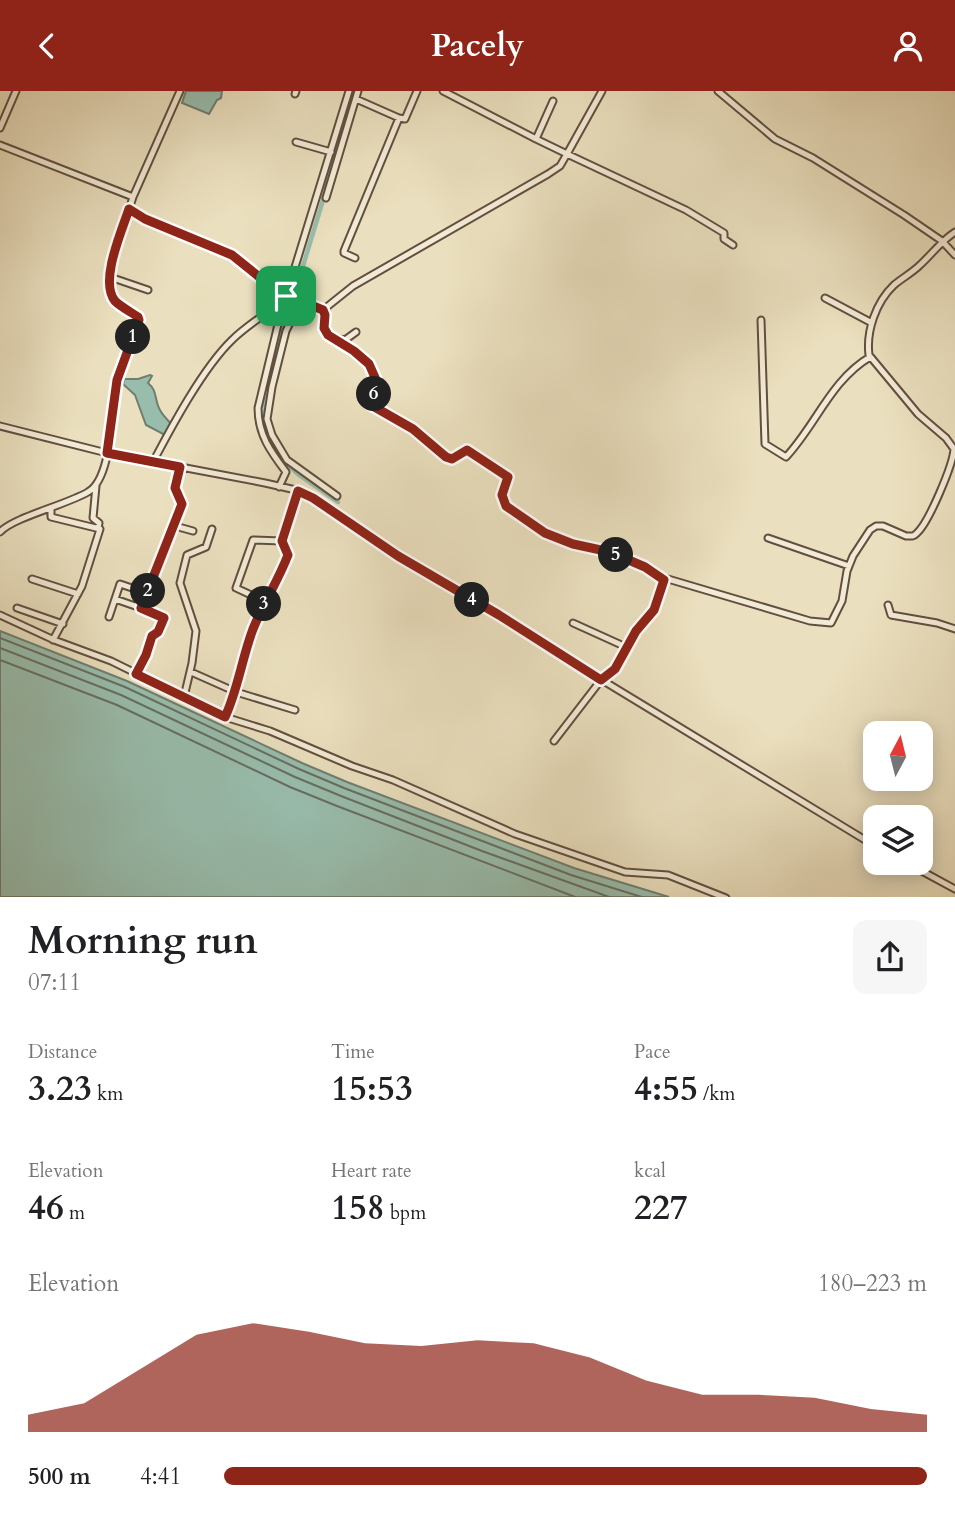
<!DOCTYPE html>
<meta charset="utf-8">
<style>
:root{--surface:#fff;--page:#f6f6f6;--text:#202124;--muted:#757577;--accent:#8f2418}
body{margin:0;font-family:Cardo,serif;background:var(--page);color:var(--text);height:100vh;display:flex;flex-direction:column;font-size:26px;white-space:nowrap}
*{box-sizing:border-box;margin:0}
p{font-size:23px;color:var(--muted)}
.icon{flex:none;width:38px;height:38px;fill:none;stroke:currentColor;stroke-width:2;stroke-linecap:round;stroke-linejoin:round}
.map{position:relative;height:806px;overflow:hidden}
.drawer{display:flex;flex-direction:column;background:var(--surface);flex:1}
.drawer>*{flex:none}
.needle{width:46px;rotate:7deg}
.tools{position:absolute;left:863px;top:630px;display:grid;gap:14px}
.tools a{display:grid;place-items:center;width:70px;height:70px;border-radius:14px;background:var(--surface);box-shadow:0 4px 18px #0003;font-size:35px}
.pin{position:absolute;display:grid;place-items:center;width:60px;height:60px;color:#fff;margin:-30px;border-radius:14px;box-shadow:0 4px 10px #0006}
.km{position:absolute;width:35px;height:35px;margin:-18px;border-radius:50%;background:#222;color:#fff;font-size:19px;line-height:35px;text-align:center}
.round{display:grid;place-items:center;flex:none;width:74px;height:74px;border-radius:14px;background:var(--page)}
.head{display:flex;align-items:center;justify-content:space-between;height:119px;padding:0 28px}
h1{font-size:38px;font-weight:600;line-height:52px}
.stats{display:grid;grid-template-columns:repeat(3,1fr);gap:10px;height:119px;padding:7px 28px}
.stats div{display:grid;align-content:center}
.stats b{font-size:35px;font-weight:600}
.stats small{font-size:19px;font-weight:400}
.stats p{font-size:19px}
.chart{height:196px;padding:14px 28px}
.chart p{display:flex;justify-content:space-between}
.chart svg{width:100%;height:126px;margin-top:7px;fill:var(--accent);opacity:.7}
ul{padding:0 28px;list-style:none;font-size:23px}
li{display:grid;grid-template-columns:112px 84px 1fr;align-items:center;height:52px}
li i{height:18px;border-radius:9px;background:var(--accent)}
header{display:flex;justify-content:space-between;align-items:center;height:91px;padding:0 28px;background:var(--accent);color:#fff;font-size:32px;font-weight:600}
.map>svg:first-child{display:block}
.water{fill:#98bdad;stroke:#707e70;stroke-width:2}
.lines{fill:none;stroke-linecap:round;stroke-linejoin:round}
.shore{stroke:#666e61;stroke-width:2}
.canal{stroke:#98bdad;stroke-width:4.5}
.minor-casing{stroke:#624f3f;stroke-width:9}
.minor{stroke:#f1ead5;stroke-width:5}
.route-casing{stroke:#fff;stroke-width:14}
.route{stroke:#8f2418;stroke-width:9}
</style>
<header><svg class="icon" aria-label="back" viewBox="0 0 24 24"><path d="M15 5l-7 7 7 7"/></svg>Pacely<svg class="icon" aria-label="person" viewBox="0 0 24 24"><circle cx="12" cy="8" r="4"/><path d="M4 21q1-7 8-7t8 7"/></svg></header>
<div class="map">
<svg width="955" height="807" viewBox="0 0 955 807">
<rect width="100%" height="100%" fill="#eadfbe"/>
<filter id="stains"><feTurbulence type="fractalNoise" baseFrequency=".00286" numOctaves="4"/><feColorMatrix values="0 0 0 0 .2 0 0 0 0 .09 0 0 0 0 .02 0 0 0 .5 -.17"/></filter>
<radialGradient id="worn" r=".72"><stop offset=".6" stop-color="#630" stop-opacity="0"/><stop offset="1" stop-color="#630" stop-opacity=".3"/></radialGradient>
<!-- water -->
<path class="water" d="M186,0H222L221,7L217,9L209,23L182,12Z
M150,284L152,285L148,292C158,300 154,309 160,319C163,325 168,329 172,334L165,344L146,334L135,304L123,293L124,288H138Z
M0,540L127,590L302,672L347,691L574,777L669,806H0Z"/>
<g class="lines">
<!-- shore -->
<path class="shore" d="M0,547L125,596L299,678L344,697L571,784L645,807
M0,557L121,604L295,686L341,705L482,760L612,807
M0,569L117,614L290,696L337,715L578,807"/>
<!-- canal -->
<path class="canal" d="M325,96L355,0
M327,96L276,264L267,297L264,327L269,349L277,363L299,384L338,411"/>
<defs>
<path id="minor" d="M443,0L536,48
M718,0L775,48L813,67L904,124L942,150L955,164
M295,3L296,0
M356,8L399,27L405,28L417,0
M553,10L536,48L567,63L602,0
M0,37L16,0
M296,51L331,61
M0,54L133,106L109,181L114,209L138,226L139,229C135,250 122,269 117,290C111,317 113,387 88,401C66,414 14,426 0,441
M133,106L180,0
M326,107L358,0
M129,118C160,136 196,148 229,163C249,172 265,195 286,205
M355,167L344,162V160L399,27
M110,186L148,199
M825,207L872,232
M301,209L286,240L272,296L267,328L272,344L287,369L337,405
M323,219L325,224L324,237L333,247L345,249L356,241
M761,229L765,353L786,366C816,334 831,289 870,266
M337,249C352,258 375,271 377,291C377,298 373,308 371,314L413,338L446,366L452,368L467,359L508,386L502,404L506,415L545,442L573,453L610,461L645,476L664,489
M0,335L107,362L265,392L296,399L313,407L398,465L875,755
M153,371C172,335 203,277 232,249C249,232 270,222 286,205L315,214L323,219L353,195L548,83L560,75L567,63L686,119L724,142V148L733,154
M96,395L93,427L99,432L98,437
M279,396L286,381C271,361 258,344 258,317L280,225L349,0
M51,418V426L100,438L82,495L53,549
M175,435L193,440
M768,447L849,475
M32,488L78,503
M115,508L120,493L147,502
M266,511L236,497L253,449L282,450
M888,514L891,524L937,532L955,538
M17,517L63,533
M0,524L54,549L111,570L225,626L270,640L352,675L393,689L515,743L625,781L668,784L726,807
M109,526L115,508L141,517
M573,532L626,556
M191,581L236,601L225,626
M136,582L146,564L152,545L158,541L164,527L141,517L160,464L173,440L182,413L175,397L180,376
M184,606L192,572L196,540L180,492L187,464L206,456L212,438
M295,619L236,601L240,578L253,539L288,464L282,450L298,400
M554,650L601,589L615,578L636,540L654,519L664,489L668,488L810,530L831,532L842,510L847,480L853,465L870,439L876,435H883L906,445C912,445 913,446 917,442C929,431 953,374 954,358L946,347L918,323L869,264C866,240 876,211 894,194C902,187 912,182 920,174C932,163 941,150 955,141
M907,772L955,798"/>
</defs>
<!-- minor casing -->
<use href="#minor" class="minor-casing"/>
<!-- minor -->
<use href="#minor" class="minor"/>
</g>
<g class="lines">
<defs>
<path id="route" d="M129,118L145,128L232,164L278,201L323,219L325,224L324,237L328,244L354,260L369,273L377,291L371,314L413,338L446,366L452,368L467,359L508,386L502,404L506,415L545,442L573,453L610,461L645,476L664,489L654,519L636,540L615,578L601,589L499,524L398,465L313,407L298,400L282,450L288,464C278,490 263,513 253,538C242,567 238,598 225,626L136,583L146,564L152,545L158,541L164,527L141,517L182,413L175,397L180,376L107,362L117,289L139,229L138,226C131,221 121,216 115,210C99,191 122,139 129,118Z"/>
</defs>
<!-- route casing -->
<use href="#route" class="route-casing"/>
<!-- route -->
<use href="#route" class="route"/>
</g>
<rect width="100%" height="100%" filter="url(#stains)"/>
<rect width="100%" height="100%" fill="url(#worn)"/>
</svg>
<div class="tools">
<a><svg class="needle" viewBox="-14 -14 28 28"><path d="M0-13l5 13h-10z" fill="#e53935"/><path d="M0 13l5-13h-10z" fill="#757577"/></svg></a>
<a><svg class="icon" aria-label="layers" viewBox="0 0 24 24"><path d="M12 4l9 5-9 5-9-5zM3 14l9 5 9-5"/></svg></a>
</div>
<div class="pin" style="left:286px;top:205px;background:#1e9e55"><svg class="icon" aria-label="arrive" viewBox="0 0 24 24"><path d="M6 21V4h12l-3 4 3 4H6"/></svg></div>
<b class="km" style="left:133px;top:246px">1</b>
<b class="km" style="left:148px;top:500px">2</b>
<b class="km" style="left:264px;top:513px">3</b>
<b class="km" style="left:472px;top:509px">4</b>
<b class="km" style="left:616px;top:464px">5</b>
<b class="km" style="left:374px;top:303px">6</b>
</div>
<section class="drawer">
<div class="head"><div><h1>Morning run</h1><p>07:11</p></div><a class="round"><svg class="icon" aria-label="share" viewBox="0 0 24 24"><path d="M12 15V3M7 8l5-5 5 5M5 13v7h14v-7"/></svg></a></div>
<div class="stats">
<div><p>Distance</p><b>3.23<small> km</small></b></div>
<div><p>Time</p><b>15:53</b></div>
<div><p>Pace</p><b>4:55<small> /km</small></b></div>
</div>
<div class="stats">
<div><p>Elevation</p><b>46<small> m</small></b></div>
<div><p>Heart rate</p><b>158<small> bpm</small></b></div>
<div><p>kcal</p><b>227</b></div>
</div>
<div class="chart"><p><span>Elevation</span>180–223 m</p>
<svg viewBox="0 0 160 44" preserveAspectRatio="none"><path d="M0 44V38L10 34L20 22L30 10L40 6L50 9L60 13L70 14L80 12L90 13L100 18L110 26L120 31L130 31L140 32L150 36L160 38V44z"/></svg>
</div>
<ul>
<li><b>500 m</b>4:41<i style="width:100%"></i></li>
</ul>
</section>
